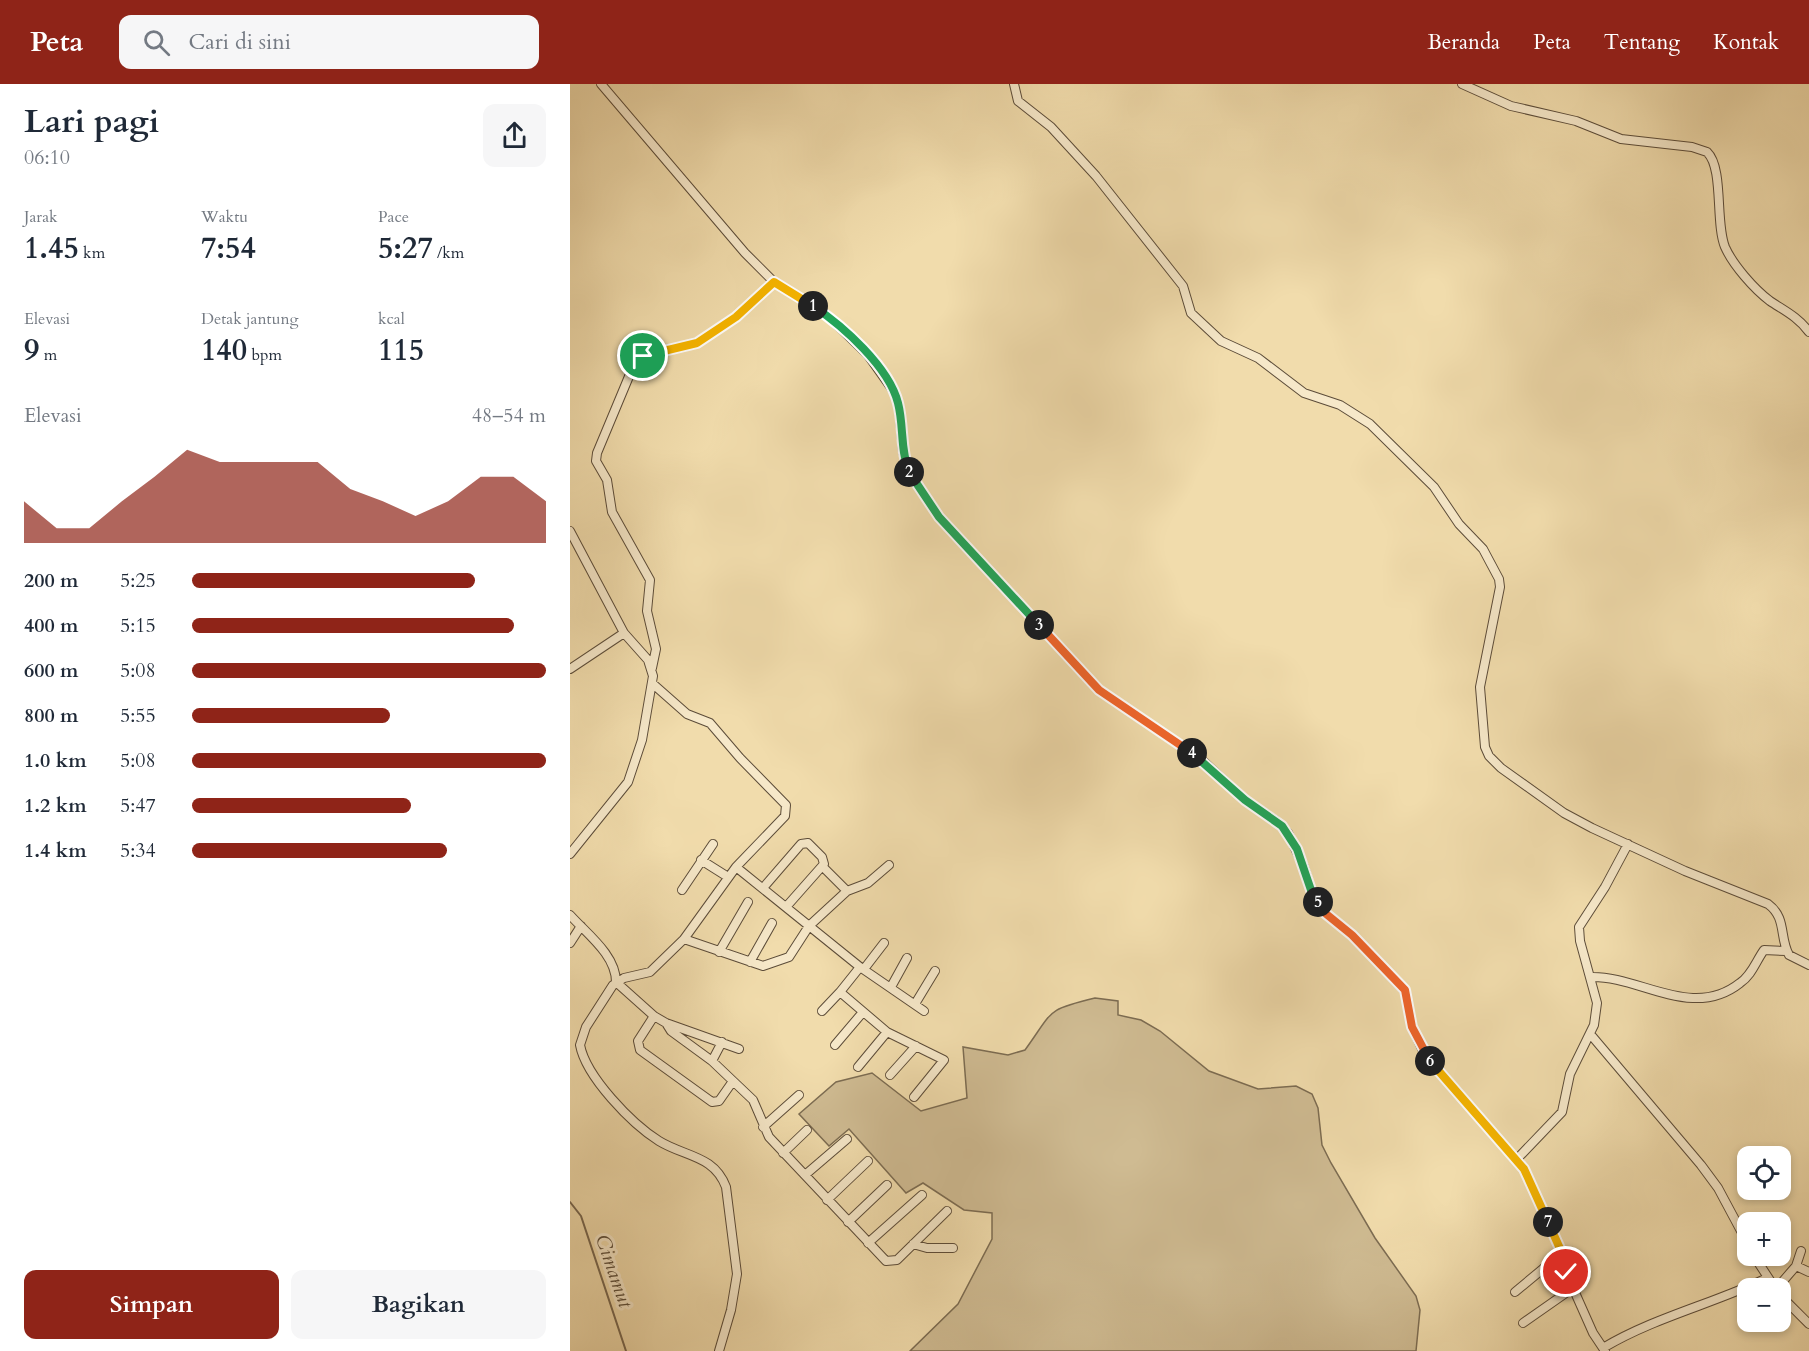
<!DOCTYPE html>
<html lang="id">
<meta charset="utf-8">
<style>
:root{--surface:#fff;--page:#f6f6f7;--text:#1f2937;--muted:#747a83;--accent:#8f2418}
body{margin:0;font-family:Cardo,serif;background:var(--page);color:var(--text);height:100vh;display:flex;flex-direction:column;font-size:22px;white-space:nowrap}
*{box-sizing:border-box;margin:0}
p{font-size:20px;color:var(--muted)}
.icon{flex:none;width:33px;height:33px;fill:none;stroke:currentColor;stroke-width:2;stroke-linecap:round;stroke-linejoin:round}
.map{position:relative;flex:1;overflow:hidden}
.details{display:flex;flex-direction:column;background:var(--surface);width:570px}
.details>*{flex:none}
.tools{position:absolute;left:1167px;top:1062px;display:grid;gap:12px}
.tools a{display:grid;place-items:center;width:54px;height:54px;border-radius:12px;background:var(--surface);box-shadow:0 3px 9px #0003;font-size:30px}
.pin{position:absolute;display:grid;place-items:center;width:51px;height:51px;color:#fff;margin:-26px;border:3px solid #fff;border-radius:50%;box-shadow:0 2px 6px #0007}
.km{position:absolute;width:30px;height:30px;margin:-15px;border-radius:50%;background:#222;color:#fff;font-size:16px;line-height:30px;text-align:center}
.round{display:grid;place-items:center;flex:none;width:63px;height:63px;border-radius:12px;background:var(--page)}
.headline{display:flex;align-items:center;justify-content:space-between;height:102px;padding:0 24px}
h1{font-size:33px;font-weight:700;line-height:45px}
.figures{display:grid;grid-template-columns:repeat(3,1fr);gap:9px;height:102px;padding:6px 24px}
.figures div{display:grid;align-content:center}
.figures b{font-size:30px;font-weight:700}
.figures small{font-size:16px;font-weight:400}
.figures p{font-size:16px}
.chart{height:168px;padding:12px 24px}
.chart p{display:flex;justify-content:space-between}
.chart svg{width:100%;height:108px;margin-top:6px;fill:var(--accent);opacity:.7}
.cta{display:flex;gap:12px;margin-top:auto;padding:12px 24px}
.cta a{flex:1;height:69px;border-radius:12px;background:var(--accent);color:#fff;font-size:24px;font-weight:700;line-height:69px;text-align:center}
.cta a+a{background:var(--page);color:var(--text)}
ul{padding:0 24px;list-style:none;font-size:20px}
li{display:grid;grid-template-columns:96px 72px 1fr;align-items:center;height:45px}
li i{height:15px;border-radius:8px;background:var(--accent)}
header{display:flex;align-items:center;gap:36px;box-sizing:border-box;height:84px;padding:0 30px;background:var(--accent);color:#fff}
header strong{font-size:28px}
nav{display:flex;gap:33px;margin-inline-start:auto;font-size:21px}
.search{width:420px;height:54px;background:var(--page);display:flex;align-items:center;gap:15px;box-sizing:border-box;padding:0 21px;border-radius:12px;color:var(--muted);font-size:22px}
main{display:flex;flex:1;min-height:0}
.map>svg:first-child{display:block}
.green{fill:#cfbb92;stroke:#7c6c52;stroke-width:1.5}
.lines{fill:none;stroke-linecap:round;stroke-linejoin:round}
.stream{stroke:#796850;stroke-width:2}
.minor-casing{stroke:#5c4c39;stroke-width:10}
.minor{stroke:#f6e8c9;stroke-width:8}
.split-1-casing{stroke:#fff;stroke-width:12}
.split-2-casing{stroke:#fff;stroke-width:12}
.split-3-casing{stroke:#fff;stroke-width:12}
.split-4-casing{stroke:#fff;stroke-width:12}
.split-5-casing{stroke:#fff;stroke-width:12}
.split-6-casing{stroke:#fff;stroke-width:12}
.split-7-casing{stroke:#fff;stroke-width:12}
.split-8-casing{stroke:#fff;stroke-width:12}
.split-1{stroke:#f5b400;stroke-width:8}
.split-2{stroke:#22a559;stroke-width:8}
.split-3{stroke:#22a559;stroke-width:8}
.split-4{stroke:#f0652b;stroke-width:8}
.split-5{stroke:#22a559;stroke-width:8}
.split-6{stroke:#f0652b;stroke-width:8}
.split-7{stroke:#f5b400;stroke-width:8}
.split-8{stroke:#f5b400;stroke-width:8}
.labels{text-anchor:middle;dominant-baseline:central;stroke-width:6;stroke-linejoin:round;paint-order:stroke}
.water-label{font-size:20px;font-style:italic;fill:#5e4f3b;stroke:#f6e8c9}
</style>
<header>
<strong>Peta</strong>
<div class="search"><svg class="icon" aria-label="search" viewBox="0 0 24 24"><circle cx="10" cy="10" r="6"/><path d="M15 15l6 6"/></svg>Cari di sini</div>
<nav><a>Beranda</a><a>Peta</a><a>Tentang</a><a>Kontak</a></nav>
</header>
<main>
<section class="details">
<div class="headline"><div><h1>Lari pagi</h1><p>06:10</p></div><a class="round"><svg class="icon" aria-label="share" viewBox="0 0 24 24"><path d="M12 15V3M7 8l5-5 5 5M5 13v7h14v-7"/></svg></a></div>
<div class="figures">
<div><p>Jarak</p><b>1.45<small> km</small></b></div>
<div><p>Waktu</p><b>7:54</b></div>
<div><p>Pace</p><b>5:27<small> /km</small></b></div>
</div>
<div class="figures">
<div><p>Elevasi</p><b>9<small> m</small></b></div>
<div><p>Detak jantung</p><b>140<small> bpm</small></b></div>
<div><p>kcal</p><b>115</b></div>
</div>
<div class="chart"><p><span>Elevasi</span>48–54 m</p>
<svg viewBox="0 0 160 44" preserveAspectRatio="none"><path d="M0 44V27L10 38L20 38L30 27L40 17L50 6L60 11L70 11L80 11L90 11L100 22L110 27L120 33L130 27L140 17L150 17L160 27V44z"/></svg>
</div>
<ul>
<li><b>200 m</b>5:25<i style="width:80%"></i></li>
<li><b>400 m</b>5:15<i style="width:91%"></i></li>
<li><b>600 m</b>5:08<i style="width:100%"></i></li>
<li><b>800 m</b>5:55<i style="width:56%"></i></li>
<li><b>1.0 km</b>5:08<i style="width:100%"></i></li>
<li><b>1.2 km</b>5:47<i style="width:62%"></i></li>
<li><b>1.4 km</b>5:34<i style="width:72%"></i></li>
</ul>
<div class="cta"><a>Simpan</a><a>Bagikan</a></div>
</section>
<div class="map">
<svg width="1239" height="1267" viewBox="0 0 1239 1267">
<rect width="100%" height="100%" fill="#f1dcac"/>
<filter id="stains"><feTurbulence type="fractalNoise" baseFrequency=".00333" numOctaves="4"/><feColorMatrix values="0 0 0 0 .2 0 0 0 0 .09 0 0 0 0 .02 0 0 0 .5 -.17"/></filter>
<radialGradient id="worn" r=".72"><stop offset=".6" stop-color="#630" stop-opacity="0"/><stop offset="1" stop-color="#630" stop-opacity=".3"/></radialGradient>
<!-- green -->
<path class="green" d="M525,914L548,917V931L571,936L590,947L639,987L688,1005L726,1002L742,1010L748,1024L752,1061L761,1079L805,1154L846,1212L850,1226L846,1267H340L388,1220L422,1155V1129L394,1126L353,1099L336,1109L279,1045L259,1062L229,1030L266,998L302,989L351,1027L397,1014L393,963L438,971L455,966C484,926 475,926 525,914Z"/>
<g class="lines">
<!-- stream -->
<path class="stream" d="M0,1118L11,1132L56,1267"/>
<defs>
<path id="minor" d="M31,0L175,169L204,198L257,231L298,271L325,309L329,321L333,368L341,392L369,433L397,464L529,606L633,677L675,716L706,737L718,749L734,783L742,809L755,829L782,851L835,907L842,943L854,969L954,1085L992,1169L1003,1204L1023,1249L1035,1267
M444,0L448,17L481,43L526,92L613,202L621,229L651,257L688,274L734,309L770,321L800,340L864,403L889,440L913,465L929,495L930,503L910,603L915,663L919,672L931,684L994,729L1022,744L1115,787L1198,820C1217,834 1209,853 1219,871L1239,881
M892,0L941,22L1006,37L1051,55L1122,63L1137,68C1154,84 1145,139 1155,163C1163,181 1184,205 1200,217C1215,227 1228,233 1239,248
M0,447L54,549L78,576L83,592L72,656L58,698L0,770
M82,584L86,565L77,527L80,496L42,428L37,396L26,377L27,369L60,290L73,272L127,259L166,233L204,198
M0,585L54,549
M83,600L117,630L140,639L170,674L216,721L215,732L166,783L114,855L80,888L54,894L43,901L16,943L10,961C16,993 62,1040 89,1057C115,1073 144,1071 156,1103L167,1190L161,1226L149,1267
M131,776L158,793
M166,783L290,883L354,927
M253,783L277,807
M193,804L231,760L238,759L252,773L254,780L216,823
M112,806L143,760
M0,831C17,850 46,871 46,898L84,932L96,939L169,965
M114,855L193,882L219,873L239,842L277,807L298,799L319,781
M0,859L11,842
M149,868L178,818
M180,878L202,839
M290,883L270,908L317,948L374,976L344,1013
M294,885L314,859
M1020,893C1069,891 1122,937 1170,899C1182,891 1186,877 1194,866L1216,867
M321,903L337,874
M345,920L365,887
M252,927L270,908
M84,932L68,957L70,966L142,1018L149,1017L163,997
M96,939L101,947L142,977L183,1016L199,1053L316,1177L327,1176L377,1127
M1021,951L1131,1081L1148,1104L1178,1160
M265,961L293,928
M142,977L152,958
M288,983L317,948
M320,991L346,962
M193,1043L229,1011
M213,1069L237,1046
M946,1076L992,1028L1000,990L1024,941L1027,919L1010,857L1009,843L1035,803L1058,760
M235,1091L277,1055
M257,1116L298,1077
M278,1138L317,1101
M298,1159L352,1111
M343,1160L357,1164H383
M1184,1172L1205,1204
M1226,1182L1239,1188
M1207,1204L1226,1182L1231,1167
M945,1208L992,1169
M1210,1211L1239,1240
M953,1239L1003,1204
M1033,1264C1085,1233 1143,1220 1197,1194"/>
</defs>
<!-- minor casing -->
<use href="#minor" class="minor-casing"/>
<!-- minor -->
<use href="#minor" class="minor"/>
</g>
<g class="lines">
<defs>
<path id="split-1" d="M73,272L127,259L166,233L204,198L243,222"/>
<path id="split-2" d="M243,222C273,242 319,283 328,319C334,342 330,365 339,388"/>
<path id="split-3" d="M339,388L369,433L469,541"/>
<path id="split-4" d="M469,541L529,606L622,669"/>
<path id="split-5" d="M622,669L675,716L712,742L727,765L742,809L748,818"/>
<path id="split-6" d="M748,818L755,829L782,851L835,906L842,943L860,977"/>
<path id="split-7" d="M860,977L954,1085L978,1138"/>
<path id="split-8" d="M978,1138L992,1169L996,1188"/>
</defs>
<!-- split-1 casing -->
<use href="#split-1" class="split-1-casing"/>
<!-- split-2 casing -->
<use href="#split-2" class="split-2-casing"/>
<!-- split-3 casing -->
<use href="#split-3" class="split-3-casing"/>
<!-- split-4 casing -->
<use href="#split-4" class="split-4-casing"/>
<!-- split-5 casing -->
<use href="#split-5" class="split-5-casing"/>
<!-- split-6 casing -->
<use href="#split-6" class="split-6-casing"/>
<!-- split-7 casing -->
<use href="#split-7" class="split-7-casing"/>
<!-- split-8 casing -->
<use href="#split-8" class="split-8-casing"/>
<!-- split-1 -->
<use href="#split-1" class="split-1"/>
<!-- split-2 -->
<use href="#split-2" class="split-2"/>
<!-- split-3 -->
<use href="#split-3" class="split-3"/>
<!-- split-4 -->
<use href="#split-4" class="split-4"/>
<!-- split-5 -->
<use href="#split-5" class="split-5"/>
<!-- split-6 -->
<use href="#split-6" class="split-6"/>
<!-- split-7 -->
<use href="#split-7" class="split-7"/>
<!-- split-8 -->
<use href="#split-8" class="split-8"/>
</g>
<g class="labels">
<!-- water labels -->
<g class="water-label">
<text transform="translate(44 1187) rotate(71)">Cimamut</text>
</g>
</g>
<rect width="100%" height="100%" filter="url(#stains)"/>
<rect width="100%" height="100%" fill="url(#worn)"/>
</svg>
<div class="tools">
<a><svg class="icon" aria-label="locate" viewBox="0 0 24 24"><circle cx="12" cy="12" r="6"/><path d="M12 2v4M12 18v4M2 12h4M18 12h4"/></svg></a>
<a>+</a>
<a>−</a>
</div>
<div class="pin" style="left:73px;top:272px;background:#1e9e55"><svg class="icon" aria-label="arrive" viewBox="0 0 24 24"><path d="M6 21V4h12l-3 4 3 4H6"/></svg></div>
<div class="pin" style="left:996px;top:1188px;background:#d93025"><svg class="icon" aria-label="check" viewBox="0 0 24 24"><path d="M5 12l5 5 9-10"/></svg></div>
<b class="km" style="left:243px;top:222px">1</b>
<b class="km" style="left:339px;top:388px">2</b>
<b class="km" style="left:469px;top:541px">3</b>
<b class="km" style="left:622px;top:669px">4</b>
<b class="km" style="left:748px;top:818px">5</b>
<b class="km" style="left:860px;top:977px">6</b>
<b class="km" style="left:978px;top:1138px">7</b>
</div>
</main>
